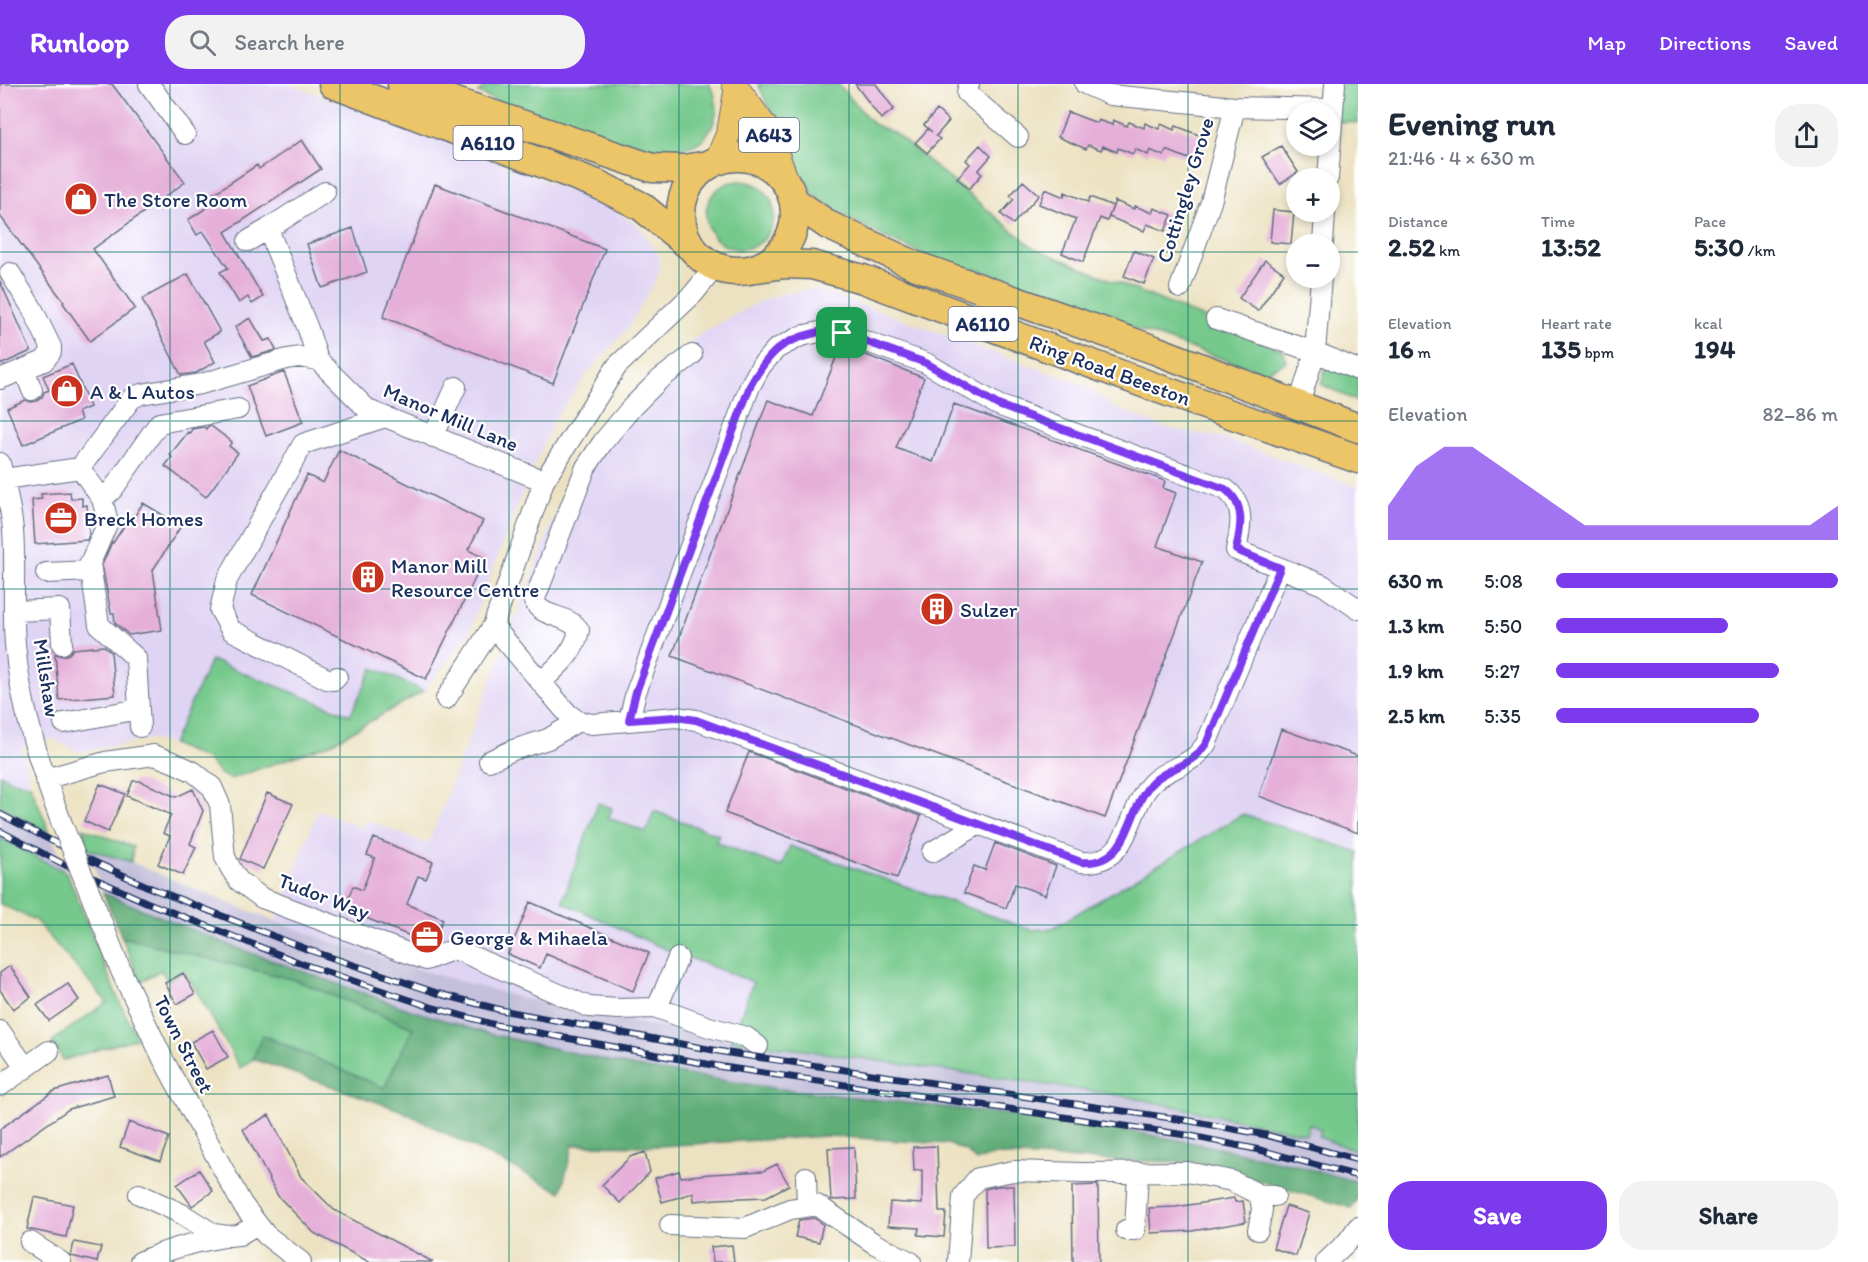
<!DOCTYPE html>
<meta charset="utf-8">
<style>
:root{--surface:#fff;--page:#f2f2f3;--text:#1f2937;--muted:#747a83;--accent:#7c3aed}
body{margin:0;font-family:Itim,sans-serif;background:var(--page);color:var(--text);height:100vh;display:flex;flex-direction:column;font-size:22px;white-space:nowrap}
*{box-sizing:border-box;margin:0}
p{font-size:20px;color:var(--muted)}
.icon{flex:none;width:33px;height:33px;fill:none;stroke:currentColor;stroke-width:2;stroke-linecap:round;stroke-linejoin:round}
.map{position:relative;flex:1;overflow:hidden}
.side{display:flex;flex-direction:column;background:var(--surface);width:510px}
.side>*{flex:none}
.controls{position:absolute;left:1286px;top:18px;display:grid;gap:12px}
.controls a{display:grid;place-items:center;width:54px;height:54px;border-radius:50%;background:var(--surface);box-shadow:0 3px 9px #0003;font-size:30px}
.pin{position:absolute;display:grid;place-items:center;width:51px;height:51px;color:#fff;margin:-26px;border-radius:12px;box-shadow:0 3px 9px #0006}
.round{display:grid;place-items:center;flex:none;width:63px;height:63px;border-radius:24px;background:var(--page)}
.head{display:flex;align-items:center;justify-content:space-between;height:102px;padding:0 30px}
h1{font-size:33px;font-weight:700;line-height:45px}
.stats{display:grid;grid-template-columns:repeat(3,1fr);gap:9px;height:102px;padding:6px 30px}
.stats div{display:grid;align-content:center}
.stats b{font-size:26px;font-weight:700}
.stats small{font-size:16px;font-weight:400}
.stats p{font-size:16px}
.chart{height:168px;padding:12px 30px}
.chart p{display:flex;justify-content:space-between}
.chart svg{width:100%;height:108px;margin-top:6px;fill:var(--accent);opacity:.7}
.primary-button{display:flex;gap:12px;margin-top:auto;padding:12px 30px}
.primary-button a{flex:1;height:69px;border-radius:24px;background:var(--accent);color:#fff;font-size:24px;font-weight:700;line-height:69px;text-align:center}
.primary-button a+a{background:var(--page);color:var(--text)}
ul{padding:0 30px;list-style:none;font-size:20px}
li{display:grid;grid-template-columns:96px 72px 1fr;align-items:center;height:45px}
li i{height:15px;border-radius:8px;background:var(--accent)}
header{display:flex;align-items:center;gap:36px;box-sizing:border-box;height:84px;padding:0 30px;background:var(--accent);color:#fff}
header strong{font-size:28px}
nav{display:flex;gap:33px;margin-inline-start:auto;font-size:21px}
.search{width:420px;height:54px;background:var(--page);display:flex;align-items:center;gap:15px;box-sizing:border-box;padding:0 21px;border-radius:24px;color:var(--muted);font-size:22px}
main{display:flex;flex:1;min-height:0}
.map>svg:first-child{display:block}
.built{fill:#e0d4f4}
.industrial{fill:#c4c0db}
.green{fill:#76c98c;stroke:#487c75;stroke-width:1.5}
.forest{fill:#60ad78;stroke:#3e6e6b;stroke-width:1.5}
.building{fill:#e5afd9}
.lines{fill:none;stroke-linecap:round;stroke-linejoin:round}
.minor-casing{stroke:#646e81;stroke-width:22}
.major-casing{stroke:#646e81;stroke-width:26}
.highway-casing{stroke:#646e81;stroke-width:31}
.minor{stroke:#fff;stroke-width:20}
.major{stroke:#edc569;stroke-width:24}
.highway{stroke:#edc569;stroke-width:28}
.rail-casing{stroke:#1b2f5e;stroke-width:7}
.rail{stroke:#fff;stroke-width:4.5;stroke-dasharray:14;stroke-linecap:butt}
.minor-bridge-casing{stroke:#646e81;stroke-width:22;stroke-linecap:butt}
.minor-bridge{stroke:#fff;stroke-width:20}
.route-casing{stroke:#fff;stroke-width:12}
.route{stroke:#7c3aed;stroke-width:8}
.grid{fill:none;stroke:#0f766e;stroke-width:1.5;stroke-opacity:0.55}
.labels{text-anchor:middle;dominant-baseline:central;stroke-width:4.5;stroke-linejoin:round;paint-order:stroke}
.shield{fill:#fff;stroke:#5f6d8e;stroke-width:1.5}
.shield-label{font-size:20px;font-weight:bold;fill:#1b2f5e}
.street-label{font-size:21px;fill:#1b2f5e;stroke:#fff}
.poi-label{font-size:21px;fill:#1b2f5e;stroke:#fff;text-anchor:start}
</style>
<header>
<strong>Runloop</strong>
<div class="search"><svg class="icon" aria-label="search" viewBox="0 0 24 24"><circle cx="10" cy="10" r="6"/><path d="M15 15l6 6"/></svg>Search here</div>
<nav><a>Map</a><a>Directions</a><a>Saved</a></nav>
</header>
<main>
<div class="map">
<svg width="1358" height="1178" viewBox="0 0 1358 1178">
<rect width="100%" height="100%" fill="#fff"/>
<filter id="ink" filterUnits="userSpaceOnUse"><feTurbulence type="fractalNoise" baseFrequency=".0167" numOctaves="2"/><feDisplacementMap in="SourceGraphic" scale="12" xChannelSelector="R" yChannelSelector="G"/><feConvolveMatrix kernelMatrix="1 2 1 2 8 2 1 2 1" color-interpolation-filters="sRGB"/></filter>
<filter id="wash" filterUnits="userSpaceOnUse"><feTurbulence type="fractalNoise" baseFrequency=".008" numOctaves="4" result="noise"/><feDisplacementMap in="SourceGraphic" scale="24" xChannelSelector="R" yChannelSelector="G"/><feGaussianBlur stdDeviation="1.35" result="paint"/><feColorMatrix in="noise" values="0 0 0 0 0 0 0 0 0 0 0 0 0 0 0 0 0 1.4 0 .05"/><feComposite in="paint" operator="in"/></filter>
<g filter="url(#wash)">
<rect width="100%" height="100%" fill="#ece2c1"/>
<!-- built -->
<path class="built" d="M0,0H289L402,41L608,121L640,144L659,171V190L628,244L587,290L554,336L514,429L469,549L424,607L374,584L350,632L211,576L172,660L151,655L80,668L53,655L22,663L30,700L15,698L0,690Z
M815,205L857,219L1086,302L1115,324L1166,344L1223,354L1358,403V768L1243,730L1052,844L1032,846L790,762L782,784L716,758L718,751L654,727L646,748L609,734L562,818L753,899L732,956L619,936L518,913L416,885L331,858L276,837L318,726L363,744L367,736L428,760L560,419L593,353L643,295L702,249L759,218L782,210Z"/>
<!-- industrial -->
<path class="industrial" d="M0,721L50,749L67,789L0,754Z
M88,765L131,778L236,822L331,858L416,885L518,913L619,936L732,956L1125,1012L1306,1049L1308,1040L1321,1045L1319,1053L1358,1068V1098L1284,1078L1205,1061L1128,1047L1030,1033L773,1004L635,983L486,949L411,926L229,861L103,809Z"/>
<!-- green -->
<path class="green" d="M487,0H709L715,12L717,26L713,41L704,55L692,62L678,65L644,67L563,44L478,9Z
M758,0H838L873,40L894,49L1034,164L1284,267L1286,278L1265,288L1246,283L1045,214L981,186L951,182L886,154L848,133L823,118L806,104L794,88L786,60Z
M1335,0H1358V39L1332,37Z
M706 131a34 34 0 1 1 68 0a34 34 0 1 1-68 0Z
M1342,283L1358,291V318L1321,300L1325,285Z
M211,576L350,631L373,584L424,607L328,661L230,695L220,690L208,676L172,660Z
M0,690L15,698L30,700L50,749L0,722Z
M598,719L612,724L609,734L646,748L654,727L719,751L716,758L781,783L790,762L1032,846L1053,844L1243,730L1358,768V1068L1319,1053L1321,1045L1309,1040L1306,1050L1125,1012L732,956L753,898L665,865L562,818Z
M83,744L133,763L131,778L88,765Z
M0,754L67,789L116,910L137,954L63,976L52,957L107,918L35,836L0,820Z
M122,853L295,896L413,944L384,1005L263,951L253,975L240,984L185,887L167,896L161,886L140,898Z"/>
<!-- forest -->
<path class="forest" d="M103,809L229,861L411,926L486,949L635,983L773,1004L1030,1033L1128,1047L1205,1061L1284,1078L1358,1098V1114L1351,1124L1194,1078L1123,1077L995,1071L976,1077L966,1067L948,1060L827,1052L659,1062L573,1061L561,1108L400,1026L253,975L262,951L384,1004L413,944L295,896L122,853Z"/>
<g id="blocks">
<!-- building -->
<path class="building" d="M0,0H112L185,98L93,165L135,224L90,257L63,219L64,218L0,132Z
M855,0H876L894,25L881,35Z
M937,26L949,37L936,52L940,55L927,69L915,59L928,45L932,48L924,41Z
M1068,28L1097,39L1098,36L1112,41L1113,36L1127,42L1129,38L1144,44L1145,39L1159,45L1161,40L1174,46L1176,42L1204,53L1194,77L1166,66L1164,72L1150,66L1148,71L1135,65L1133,70L1118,64L1117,68L1103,62L1101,66L1088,61L1086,65L1058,53Z
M302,56L321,85L225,148L263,213L252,220L248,213L239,219L220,188L228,184L203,147L197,151L188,136L214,119L210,112L257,81L259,85Z
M980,61L991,72L978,87L982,90L969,105L957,94L970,80L966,76Z
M1281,62L1298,88L1280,100L1262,73Z
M1023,97L1039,111L1013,140L1001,130L1014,115L1010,112Z
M435,100L605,165L553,299L383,233Z
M1045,105L1064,113L1065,108L1088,118L1090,113L1113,122L1107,137L1100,134L1083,178L1062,169L1076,135L1039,120Z
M1115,117L1134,125L1135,122L1152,129L1154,124L1172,131L1165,147L1147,140L1144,147L1109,133Z
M1273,126L1294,128L1291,160L1270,158Z
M353,144L367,188L322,204L307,160Z
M1134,167L1154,175L1144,200L1124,192Z
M1265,176L1284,189L1258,227L1239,214Z
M188,190L220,248L204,257L215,278L196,289L181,291L142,215Z
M0,197L31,267L0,281Z
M250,234L264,257L271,255L276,266L252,273L235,243Z
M841,261L924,294L896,364L933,378L954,320L1165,397L1163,404L1176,409L1157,462L1202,478L1105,734L672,572L768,316L813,332Z
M72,280L90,323L78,328L81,336L23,361L7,324L25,316L31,318L37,317L42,313L44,308L49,306L43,292Z
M284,288L303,338L266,352L247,302Z
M208,342H211L232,358L229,362L238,369L206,413L165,382L172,373L170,371L188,348L190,349L192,345L204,343L206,345Z
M339,366L483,437L468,466L485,474L426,595L252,511L307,391L323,399Z
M70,408L71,415L82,414V422L87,421L89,451L87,456L35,460L32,416L42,415L41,410Z
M143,419L181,442L153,486L162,546L129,551L115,539L114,529H111L102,481L112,458L113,459L131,431L134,433Z
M104,562L111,568L115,611L59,616L55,570L63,572L69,570L73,565Z
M1281,645L1358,672V749L1259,712Z
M749,668L921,732L897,794L725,729Z
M133,697H140L176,713L193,705L203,727L190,760L196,763L183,791L158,780L170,752L163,749L171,731L127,712Z
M100,700L125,710L108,748L84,737Z
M267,709L293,720L263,785L240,775Z
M374,754L433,778L426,795L418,792L407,820L443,835L432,861L429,862L409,854L410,852L344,825L353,802L362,806L375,774L367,771Z
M995,759L1056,782L1045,811L1015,800L1006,824L964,809L974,782L985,786Z
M530,818L649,869L633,907L546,870L540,884L508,870Z
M10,882L31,913L13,925L0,906V889Z
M183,889L195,910L177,920L165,899Z
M68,900L79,916L49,937L37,921Z
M213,946L228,973L206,985L191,958Z
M108,991L114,1012L69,1025L0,1073V1045L54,1007Z
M269,1031L301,1093L334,1126L433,1178H369L314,1149L278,1112L243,1045Z
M129,1038L169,1053L160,1077L120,1063Z
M937,1062L939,1128H946L944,1153L918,1151L919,1144L888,1142L890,1118L922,1120V1086L914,1087L913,1063Z
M854,1063L856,1115L831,1116L828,1064Z
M645,1068L650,1088L620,1119L602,1101L630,1073Z
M777,1080L789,1101L766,1113L717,1115L694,1117L693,1109L662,1118L655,1094L679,1087L681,1093L710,1090L763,1087Z
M199,1086L213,1107L192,1122L177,1101Z
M1098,1101L1099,1178H1073L1072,1102Z
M998,1102H1014L1015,1163L986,1164L985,1105Z
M34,1113L73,1121L66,1153L27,1145Z
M1234,1114L1235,1118L1243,1117L1246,1138L1192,1147L1151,1149L1149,1124L1176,1123Z
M1286,1122L1309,1129L1296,1172L1273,1164Z
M814,1134L823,1140L819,1158L795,1153L799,1136Z
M74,1158L101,1163L97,1178L71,1172Z
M732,1161L734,1178H713L711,1163Z"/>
</g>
</g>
<g filter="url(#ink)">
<use href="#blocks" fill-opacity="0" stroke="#646e81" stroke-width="1.5"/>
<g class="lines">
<defs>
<path id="minor" d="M149,0L185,50
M969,0L967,9L1018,53
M1085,0L1110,11L1235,23L1333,25
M1328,94L1335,0
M325,108L268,145L308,245L318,276L368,326L544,397
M248,157L268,145
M1323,160L1325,128
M1180,204L1211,118L1235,23
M1216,235L1315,268L1358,286
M24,285L32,306
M0,295L44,277L51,268V263L32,224L10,189
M1299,320L1315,268L1321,194
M433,353L456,303
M0,379C5,401 11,424 13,446C16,484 12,522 15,560C20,622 40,682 62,740
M80,384L102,415L108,438L90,479L99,541L136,574L140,643
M4,395L80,384L131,315L141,310L201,300L287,275L299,273L318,276
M102,415L113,405L159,339L238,325
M46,489L91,487
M15,527L60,525L62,560
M493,542L568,630L578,637L592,640L676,633L696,636L1081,778C1132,782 1126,724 1153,698C1165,686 1185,682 1197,671C1200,668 1203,664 1206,660L1280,484
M337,593L334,596L327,595L231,546L220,526L227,496L303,360L385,333
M541,598C557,583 575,569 579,546C568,530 541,534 534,517L586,383L603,358L632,323L659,296L692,271
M446,615L493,542L544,397L617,282L694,209L715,183
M629,636L636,608L750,302L761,282L776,265L801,252L824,247L842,249L926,279L998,321L1225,405C1246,420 1241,444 1236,466L1323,501L1358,525
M64,639L139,625
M489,677L513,666L548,655L578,637
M45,695L105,678L154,671L175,679L194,688L212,703L220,721L224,763L225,773L231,785L239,797L262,814L426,876L455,865L589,923L618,925L657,924L709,943L746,953L758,962
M932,768L979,740
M102,839L122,889L163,975L242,1120L266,1151L301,1178
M657,924L678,874
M0,947L26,984
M0,1002L49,967
M806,1093L807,1122
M139,1110L182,1130L214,1150L228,1152L239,1151L257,1140
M670,1141L745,1144L790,1125L817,1121L875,1160L911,1178
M1126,1146H1135L1138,1088
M1258,1146L1262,1126L1260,1111L1275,1112
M30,1158L61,1178
M140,1178C167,1165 195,1158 225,1153
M958,1178L963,1112L978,1094L1013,1087L1082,1089L1187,1088L1232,1097L1260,1111
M1326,1178L1348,1157L1358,1143"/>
<path id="major" d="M734,0L767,45L790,105
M717,76L729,48L737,3"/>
<path id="highway" d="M333,0L597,100L641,122L692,164
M402,0L652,84L683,85L709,81
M681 130a57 57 0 1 1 114 0a57 57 0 1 1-114 0Z
M794,117L828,141L914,181L1155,266L1358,344
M757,184L785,180L812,181L863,195L1154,303L1358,375"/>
</defs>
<!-- minor casing -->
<use href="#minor" class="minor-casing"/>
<!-- major casing -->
<use href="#major" class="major-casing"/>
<!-- highway casing -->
<use href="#highway" class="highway-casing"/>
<!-- minor -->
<use href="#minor" class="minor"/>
<!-- major -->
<use href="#major" class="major"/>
<!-- highway -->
<use href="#highway" class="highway"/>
<defs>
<path id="rail" d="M0,730L77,770L151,804L309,866L437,909L501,926L729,969L1191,1037L1266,1051L1358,1076
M0,747L71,784L146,818L303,880L431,923L496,941L723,983L1186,1051L1260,1066L1358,1092"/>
</defs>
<!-- rail casing -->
<use href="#rail" class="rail-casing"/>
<!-- rail -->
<use href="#rail" class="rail"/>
<defs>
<path id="minor-bridge" d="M62,740L102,839"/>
</defs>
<!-- minor-bridge casing -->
<use href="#minor-bridge" class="minor-bridge-casing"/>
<!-- minor-bridge -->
<use href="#minor-bridge" class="minor-bridge"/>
</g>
</g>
<g class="lines" filter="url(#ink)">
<defs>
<path id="route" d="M824,247L842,249L926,279L998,321L1225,405C1246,420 1241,444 1236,466L1280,484L1206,660C1203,663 1200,668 1197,671C1185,682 1165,686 1153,698C1126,724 1132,782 1081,778L696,636L676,633L629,636L636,608L750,302C770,266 783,255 824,247Z"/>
</defs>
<!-- route casing -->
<use href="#route" class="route-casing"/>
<!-- route -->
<use href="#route" class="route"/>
</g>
<!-- grid -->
<path class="grid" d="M170,0V1178M340,0V1178M509,0V1178M679,0V1178M849,0V1178M1018,0V1178M1188,0V1178M0,168H1296M1329,168H1358M0,337H1358M0,505H1358M0,673H1358M0,841H1358M0,1010H1358"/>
<!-- icons -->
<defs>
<symbol id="shop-disc" viewBox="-11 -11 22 22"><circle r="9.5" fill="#c8321e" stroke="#fff"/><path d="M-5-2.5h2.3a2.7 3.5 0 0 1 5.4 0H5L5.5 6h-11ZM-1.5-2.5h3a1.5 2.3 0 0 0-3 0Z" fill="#fff"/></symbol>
<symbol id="office-disc" viewBox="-11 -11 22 22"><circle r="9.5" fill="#c8321e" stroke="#fff"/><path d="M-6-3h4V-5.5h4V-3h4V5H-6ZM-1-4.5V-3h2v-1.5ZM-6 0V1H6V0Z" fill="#fff"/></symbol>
<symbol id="building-disc" viewBox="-11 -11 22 22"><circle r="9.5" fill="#c8321e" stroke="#fff"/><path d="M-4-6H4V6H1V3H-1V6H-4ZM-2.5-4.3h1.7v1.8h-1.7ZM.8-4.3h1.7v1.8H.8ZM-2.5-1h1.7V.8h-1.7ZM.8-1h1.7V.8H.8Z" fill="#fff"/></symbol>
</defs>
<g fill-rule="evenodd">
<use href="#shop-disc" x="62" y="96" width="38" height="38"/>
<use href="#shop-disc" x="48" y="288" width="38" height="38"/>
<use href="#office-disc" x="42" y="415" width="38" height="38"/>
<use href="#building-disc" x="349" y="474" width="38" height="38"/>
<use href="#building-disc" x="918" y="506" width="38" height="38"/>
<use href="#office-disc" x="408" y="834" width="38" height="38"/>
</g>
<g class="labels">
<!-- shield labels -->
<g class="shield">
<rect x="739" y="34" width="60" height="34" rx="4.5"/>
<rect x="453.5" y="42" width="69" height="34" rx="4.5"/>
<rect x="948.5" y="223" width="69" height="34" rx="4.5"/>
</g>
<g class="shield-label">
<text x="769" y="51">A643</text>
<text x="488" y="59">A6110</text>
<text x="983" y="240">A6110</text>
</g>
<!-- street labels -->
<g class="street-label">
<text transform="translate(1185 106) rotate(-73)">Cottingley Grove</text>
<text transform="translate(1110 286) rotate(20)">Ring Road Beeston</text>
<text transform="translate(451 333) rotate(23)">Manor Mill Lane</text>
<text transform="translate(47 594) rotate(81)">Millshaw</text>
<text transform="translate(324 812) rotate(21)">Tudor Way</text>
<text transform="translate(184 960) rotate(63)">Town Street</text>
</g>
<!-- poi labels -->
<g class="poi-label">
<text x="104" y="115">The Store Room</text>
<text x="90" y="307">A &amp; L Autos</text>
<text x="84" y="434">Breck Homes</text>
<text x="391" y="481">Manor Mill<tspan x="391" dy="24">Resource Centre</tspan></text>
<text x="960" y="525">Sulzer</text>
<text x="450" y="853">George &amp; Mihaela</text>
</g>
</g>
</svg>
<div class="controls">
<a><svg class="icon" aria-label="layers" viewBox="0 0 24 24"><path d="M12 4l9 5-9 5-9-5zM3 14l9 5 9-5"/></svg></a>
<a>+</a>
<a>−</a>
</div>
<div class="pin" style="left:842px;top:249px;background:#1e9e55"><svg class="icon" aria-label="arrive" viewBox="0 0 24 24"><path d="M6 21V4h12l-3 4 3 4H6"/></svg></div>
</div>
<section class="side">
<div class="head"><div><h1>Evening run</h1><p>21:46 · 4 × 630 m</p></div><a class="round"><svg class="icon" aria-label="share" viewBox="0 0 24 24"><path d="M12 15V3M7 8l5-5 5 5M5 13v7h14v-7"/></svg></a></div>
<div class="stats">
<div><p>Distance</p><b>2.52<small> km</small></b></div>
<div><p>Time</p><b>13:52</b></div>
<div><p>Pace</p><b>5:30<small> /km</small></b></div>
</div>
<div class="stats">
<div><p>Elevation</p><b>16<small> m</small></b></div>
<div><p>Heart rate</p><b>135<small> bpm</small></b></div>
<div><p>kcal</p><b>194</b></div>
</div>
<div class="chart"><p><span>Elevation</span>82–86 m</p>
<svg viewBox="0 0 160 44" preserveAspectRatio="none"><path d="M0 44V30L10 14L20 6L30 6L40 14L50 22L60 30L70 38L80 38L90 38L100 38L110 38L120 38L130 38L140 38L150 38L160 30V44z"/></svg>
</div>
<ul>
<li><b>630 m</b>5:08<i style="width:100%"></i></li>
<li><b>1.3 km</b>5:50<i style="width:61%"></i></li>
<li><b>1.9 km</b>5:27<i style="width:79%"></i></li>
<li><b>2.5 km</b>5:35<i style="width:72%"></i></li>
</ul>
<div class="primary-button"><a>Save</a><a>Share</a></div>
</section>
</main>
